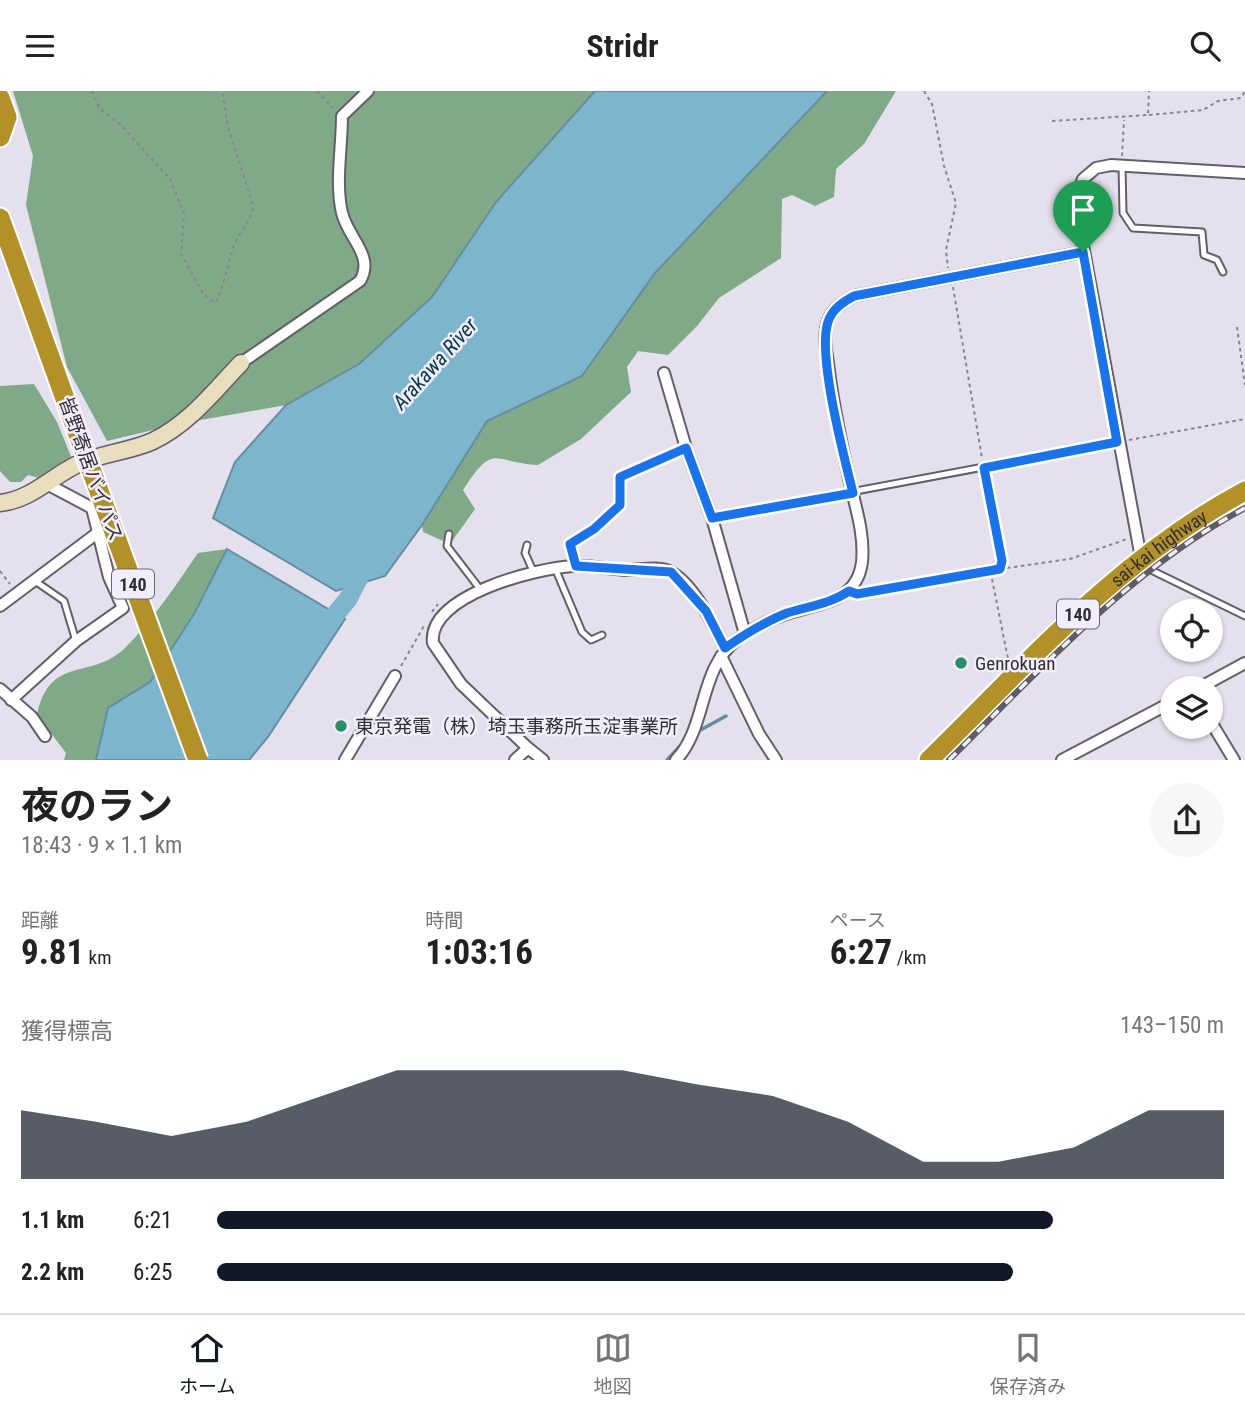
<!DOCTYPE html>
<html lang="ja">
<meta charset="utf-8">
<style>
:root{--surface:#fff;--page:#f6f6f6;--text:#222;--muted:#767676;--line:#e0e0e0;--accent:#111827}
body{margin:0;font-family:"Roboto Condensed","Noto Sans JP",sans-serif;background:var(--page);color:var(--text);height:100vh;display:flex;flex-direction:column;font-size:26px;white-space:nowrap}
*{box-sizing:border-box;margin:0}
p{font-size:23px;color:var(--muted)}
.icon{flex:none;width:38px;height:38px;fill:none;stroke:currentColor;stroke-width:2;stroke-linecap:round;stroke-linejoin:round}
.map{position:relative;height:669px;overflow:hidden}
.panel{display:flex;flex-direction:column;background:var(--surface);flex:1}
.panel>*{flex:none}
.fabs{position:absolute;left:1160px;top:508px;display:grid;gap:14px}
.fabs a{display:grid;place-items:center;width:63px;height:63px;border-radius:50%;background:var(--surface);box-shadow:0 2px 5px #0004;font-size:35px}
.pin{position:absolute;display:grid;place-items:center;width:60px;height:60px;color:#fff;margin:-72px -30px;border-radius:50% 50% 50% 0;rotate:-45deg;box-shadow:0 0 7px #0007}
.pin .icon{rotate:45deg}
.round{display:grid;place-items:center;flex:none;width:74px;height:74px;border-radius:37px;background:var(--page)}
.summary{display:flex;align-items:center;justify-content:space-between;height:119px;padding:0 21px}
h1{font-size:38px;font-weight:700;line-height:52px}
.stats{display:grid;grid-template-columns:repeat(3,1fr);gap:10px;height:119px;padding:7px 21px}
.stats div{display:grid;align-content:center}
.stats b{font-size:35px;font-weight:700}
.stats small{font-size:19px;font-weight:400}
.stats p{font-size:19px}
.chart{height:196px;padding:14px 21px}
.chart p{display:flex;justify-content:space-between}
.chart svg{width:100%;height:126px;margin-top:7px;fill:var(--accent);opacity:.7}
ul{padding:0 21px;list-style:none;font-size:23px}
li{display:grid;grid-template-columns:112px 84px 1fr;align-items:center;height:52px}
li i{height:18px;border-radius:9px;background:var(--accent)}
header{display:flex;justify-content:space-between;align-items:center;height:91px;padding:0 21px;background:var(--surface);font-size:32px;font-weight:700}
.menu{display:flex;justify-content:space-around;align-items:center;height:98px;border-top:2px solid var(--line);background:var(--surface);font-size:19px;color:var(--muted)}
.menu a{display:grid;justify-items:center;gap:4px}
.menu .current{color:var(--accent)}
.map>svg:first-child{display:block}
.forest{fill:#80a987}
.water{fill:#7db5cc;stroke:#668d9f;stroke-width:2}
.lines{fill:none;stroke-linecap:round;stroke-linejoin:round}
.stream{stroke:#668d9f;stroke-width:3.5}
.river{stroke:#7db5cc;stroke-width:19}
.lane-casing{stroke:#625e6a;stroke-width:9}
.street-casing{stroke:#625e6a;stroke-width:14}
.secondary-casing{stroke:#625e6a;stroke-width:19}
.highway-casing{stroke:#fff;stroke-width:23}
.path{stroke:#88858f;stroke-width:2;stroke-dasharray:3.5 3.5;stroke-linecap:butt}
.lane{stroke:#fff;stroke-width:5}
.street{stroke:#fff;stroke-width:10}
.secondary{stroke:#e8debe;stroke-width:16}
.highway{stroke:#b29128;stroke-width:19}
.rail-casing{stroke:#5f5c65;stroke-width:6}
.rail{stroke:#f1edfb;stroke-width:3.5;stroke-dasharray:10;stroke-linecap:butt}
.highway-bridge-casing{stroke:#fff;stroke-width:23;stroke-linecap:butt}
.highway-bridge{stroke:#b29128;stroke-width:19}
.route-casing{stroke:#fff;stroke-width:14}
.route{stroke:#1a73e8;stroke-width:9}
.poi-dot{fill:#2c8e68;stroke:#f1edfb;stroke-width:2.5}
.labels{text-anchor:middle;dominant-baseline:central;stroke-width:5;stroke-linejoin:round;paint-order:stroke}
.shield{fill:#f1edfb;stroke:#6b6870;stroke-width:2}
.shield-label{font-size:18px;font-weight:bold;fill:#312f35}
.street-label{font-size:19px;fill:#312f35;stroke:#f1edfb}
.poi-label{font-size:19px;fill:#312f35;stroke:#f1edfb;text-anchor:start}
.water-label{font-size:21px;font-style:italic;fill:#073b4c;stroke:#f1edfb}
</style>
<header><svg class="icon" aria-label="menu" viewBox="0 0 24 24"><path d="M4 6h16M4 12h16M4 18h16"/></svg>Stridr<svg class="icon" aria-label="search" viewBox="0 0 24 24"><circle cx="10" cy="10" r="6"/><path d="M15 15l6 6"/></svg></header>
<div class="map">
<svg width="1245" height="669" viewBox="0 0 1245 669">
<rect width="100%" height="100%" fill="#e4e0ee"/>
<!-- forest -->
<path class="forest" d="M13,0H595L496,111L432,206L359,273L286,314L178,333L107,350L67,276L26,114L33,65Z
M827,0H896L864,53L836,78L834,106L815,115L792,104L782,108L781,167L719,207L697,235L668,264L638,260L627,276L631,301L581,348L538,374C493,372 495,350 463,399L475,418L450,453L423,441L422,434L487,330L582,285L655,182Z
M34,293L57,331L72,368L46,389L28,384L21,391H10L0,380V295Z
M227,458L194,523L150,591L108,617L96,669H64L66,662L37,624C50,563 91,590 125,557C153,529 176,494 198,462Z"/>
<!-- water -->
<path class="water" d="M595,0H827L655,182L582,285L487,330L422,434L385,485L336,500L213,427L235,371L286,314L359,273L432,206L496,111Z
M227,458L345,528L268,646L249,669H96L108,617L150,591L194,523Z"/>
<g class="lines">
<!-- stream -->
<path class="stream" d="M697,641L726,625
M667,669L681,654"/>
<!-- river -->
<path class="river" d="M321,541L348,508L366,473"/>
<defs>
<path id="lane" d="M1122,75L1123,122L1133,137L1202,141L1204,164L1217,169L1223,181
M620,386L686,357
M712,427L1117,351
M449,443L447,455L480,498
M527,454L525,462L534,482
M1144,471L1149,478L1245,525
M555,477L582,541L591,549L602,544
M35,490L64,510L76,550
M849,500L857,503L1000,479"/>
<path id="street" d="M241,272L360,190C375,165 348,147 342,122C335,91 342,57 342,25L368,0
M664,282L686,357L712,427L745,543
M1141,467L1075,111L1083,88L1096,77L1111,74L1245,82
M0,515L100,440
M721,565L759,643L776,669
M1199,597L1245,572
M0,598L32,626L45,645
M11,609L76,550L123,517L109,486L92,417L47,393
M1211,631L1234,669
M528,657L461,593L433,552C427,504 538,477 573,475C590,474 609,478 626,479C639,479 657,475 669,480C693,491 714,535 725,557
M345,669L395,585
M515,669L528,657L543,669
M676,669C708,635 698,577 738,548C754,537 770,528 789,522C820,512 857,511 862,471C865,441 854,412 848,383C840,346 832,309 828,272C826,259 823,244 828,230C832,218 843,211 854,205L1083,161
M1062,669L1172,611"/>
<path id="secondary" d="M0,412C30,409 50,387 76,374C100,362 129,361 153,350C189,333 214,300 241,272"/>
<g id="highway">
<path d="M0,7L7,26L0,46"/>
<path d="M0,127L68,316"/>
<path id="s1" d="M929,669C1029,571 1120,467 1245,400"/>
</g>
</defs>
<!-- lane casing -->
<use href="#lane" class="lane-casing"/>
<!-- street casing -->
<use href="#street" class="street-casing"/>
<!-- secondary casing -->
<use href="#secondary" class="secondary-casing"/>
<!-- highway casing -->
<use href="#highway" class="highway-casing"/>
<!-- path -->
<path class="path" d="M92,0L100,18L120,33L170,88L184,123L181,163L204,204L215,212C221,205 229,170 232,160C236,143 252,132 253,114L228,36L222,0
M317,0L333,17
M924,0L932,13L944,75L956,112L946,159L948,177
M1149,24L1203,19L1218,10L1241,7L1245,0
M1052,30L1148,24L1149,0
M1122,65L1124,29
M953,196L982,367
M1237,236L1245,294
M1129,349L1245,328
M985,386L1002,470
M574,463L570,453L594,438L620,414L618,394
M1007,477L1070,468L1127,448
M0,480L10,493
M992,488L1008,568
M432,521L438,513
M401,575L424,535"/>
<!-- lane -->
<use href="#lane" class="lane"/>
<!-- street -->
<use href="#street" class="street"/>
<!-- secondary -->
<use href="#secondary" class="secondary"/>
<!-- highway -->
<use href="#highway" class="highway"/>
<defs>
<path id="rail" d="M949,669C1041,578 1129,479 1245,417"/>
</defs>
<!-- rail casing -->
<use href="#rail" class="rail-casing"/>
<!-- rail -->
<use href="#rail" class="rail"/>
<defs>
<path id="highway-bridge" d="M68,316L198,669"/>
</defs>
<!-- highway-bridge casing -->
<use href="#highway-bridge" class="highway-bridge-casing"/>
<!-- highway-bridge -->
<use href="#highway-bridge" class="highway-bridge"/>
</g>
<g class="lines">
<defs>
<path id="route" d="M1083,161L1117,351L984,377L1002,470L1000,478L857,503L849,500C830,513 809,515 787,522C764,531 745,543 725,557L706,520L671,481L576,475L570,453L594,438L620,414V386L686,357L712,427L853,402C844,366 817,263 828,231C832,218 843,211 854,205Z"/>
</defs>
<!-- route casing -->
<use href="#route" class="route-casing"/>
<!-- route -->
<use href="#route" class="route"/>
</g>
<!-- markers -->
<g class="poi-dot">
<circle cx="961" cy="572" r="7"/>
<circle cx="341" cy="635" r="7"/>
</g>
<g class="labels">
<!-- shield labels -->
<g class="shield">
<rect x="112" y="478.5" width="42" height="29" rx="5"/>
<rect x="1057" y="508.5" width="42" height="29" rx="5"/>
</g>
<g class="shield-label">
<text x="133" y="493">140</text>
<text x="1078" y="523">140</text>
</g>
<!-- street labels -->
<g class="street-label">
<text transform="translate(91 378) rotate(70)">皆野寄居バイパス</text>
<text stroke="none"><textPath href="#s1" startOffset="313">sai-kai highway</textPath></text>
</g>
<!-- poi labels -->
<g class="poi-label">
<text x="975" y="572">Genrokuan</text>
<text x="355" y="635">東京発電（株）埼玉事務所玉淀事業所</text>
</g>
<!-- water labels -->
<g class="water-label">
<text transform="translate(435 273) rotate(-48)">Arakawa River</text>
</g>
</g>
</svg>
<div class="fabs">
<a><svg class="icon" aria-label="locate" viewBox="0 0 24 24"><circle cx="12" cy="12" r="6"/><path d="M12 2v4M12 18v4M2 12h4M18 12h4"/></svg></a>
<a><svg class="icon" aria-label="layers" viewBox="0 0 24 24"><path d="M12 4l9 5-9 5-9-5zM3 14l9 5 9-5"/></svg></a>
</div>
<div class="pin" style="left:1083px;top:161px;background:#1e9e55"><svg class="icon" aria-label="arrive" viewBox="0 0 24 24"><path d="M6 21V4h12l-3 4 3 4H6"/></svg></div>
</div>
<section class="panel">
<div class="summary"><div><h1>夜のラン</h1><p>18:43 · 9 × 1.1 km</p></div><a class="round"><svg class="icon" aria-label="share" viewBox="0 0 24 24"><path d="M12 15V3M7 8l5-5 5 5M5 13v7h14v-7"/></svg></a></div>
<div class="stats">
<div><p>距離</p><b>9.81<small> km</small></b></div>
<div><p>時間</p><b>1:03:16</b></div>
<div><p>ペース</p><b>6:27<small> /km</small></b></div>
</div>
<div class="chart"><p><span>獲得標高</span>143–150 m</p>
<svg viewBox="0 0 160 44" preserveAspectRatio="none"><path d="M0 44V20L10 24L20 29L30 24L40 15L50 6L60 6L70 6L80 6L90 11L100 15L110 24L120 38L130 38L140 33L150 20L160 20V44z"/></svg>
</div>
<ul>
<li><b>1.1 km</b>6:21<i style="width:83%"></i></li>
<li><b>2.2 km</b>6:25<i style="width:79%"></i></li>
</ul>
</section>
<nav class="menu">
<a class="current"><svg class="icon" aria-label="home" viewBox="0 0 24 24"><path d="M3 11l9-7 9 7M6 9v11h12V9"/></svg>ホーム</a>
<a><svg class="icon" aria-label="map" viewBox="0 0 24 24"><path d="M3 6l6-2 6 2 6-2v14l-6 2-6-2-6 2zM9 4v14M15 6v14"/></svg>地図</a>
<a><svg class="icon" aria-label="saved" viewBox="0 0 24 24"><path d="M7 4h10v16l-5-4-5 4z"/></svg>保存済み</a>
</nav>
